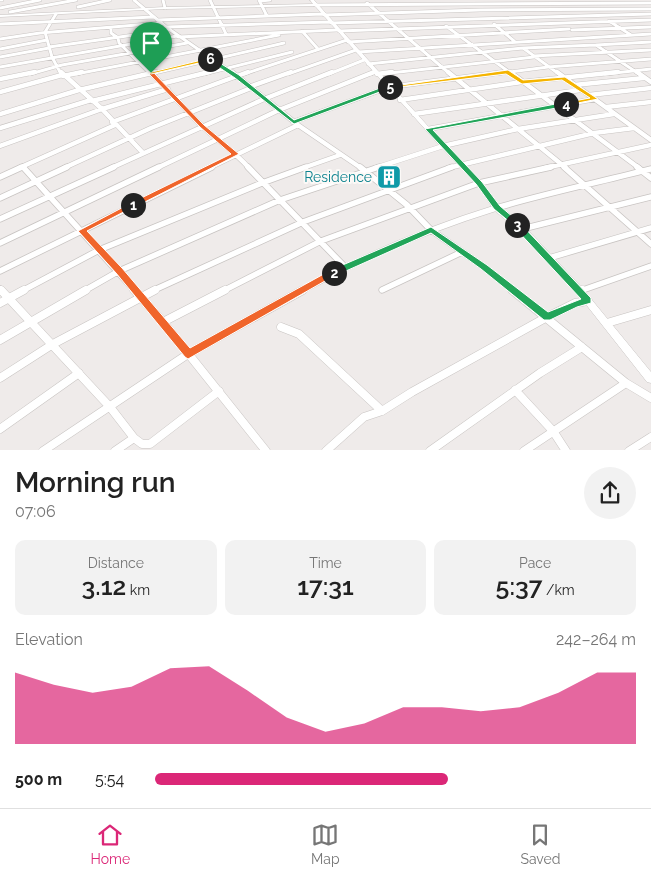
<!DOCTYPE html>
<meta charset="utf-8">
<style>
:root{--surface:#fff;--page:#f2f2f2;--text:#222;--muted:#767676;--line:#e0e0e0;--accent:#db2777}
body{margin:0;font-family:Raleway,sans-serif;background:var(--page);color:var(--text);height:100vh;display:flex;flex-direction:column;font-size:19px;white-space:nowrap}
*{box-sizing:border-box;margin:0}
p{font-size:16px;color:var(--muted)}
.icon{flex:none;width:28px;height:28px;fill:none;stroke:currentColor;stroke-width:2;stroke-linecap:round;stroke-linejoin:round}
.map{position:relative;height:450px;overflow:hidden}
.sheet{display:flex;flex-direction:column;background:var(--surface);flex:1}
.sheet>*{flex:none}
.pin{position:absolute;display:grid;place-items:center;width:42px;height:42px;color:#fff;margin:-51px -21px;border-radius:50% 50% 50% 0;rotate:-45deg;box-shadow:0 0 5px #0007}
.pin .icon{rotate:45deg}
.km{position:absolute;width:25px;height:25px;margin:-12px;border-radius:50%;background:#222;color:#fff;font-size:14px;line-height:25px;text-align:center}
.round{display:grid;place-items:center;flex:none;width:52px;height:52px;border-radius:26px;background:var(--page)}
.headline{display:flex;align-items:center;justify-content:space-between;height:85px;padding:0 15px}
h1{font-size:28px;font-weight:600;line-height:38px}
.figures{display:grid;grid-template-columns:repeat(3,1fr);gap:8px;height:85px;padding:5px 15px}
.figures div{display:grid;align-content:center;border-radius:10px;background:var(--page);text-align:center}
.figures b{font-size:25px;font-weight:600}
.figures small{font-size:14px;font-weight:400}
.figures p{font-size:14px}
.chart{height:140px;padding:10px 15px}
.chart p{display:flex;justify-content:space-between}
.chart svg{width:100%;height:90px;margin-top:5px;fill:var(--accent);opacity:.7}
ul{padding:0 15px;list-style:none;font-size:16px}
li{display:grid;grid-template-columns:80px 60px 1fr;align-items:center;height:38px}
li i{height:12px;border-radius:6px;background:var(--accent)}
.menu{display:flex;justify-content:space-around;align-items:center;height:70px;border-top:1px solid var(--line);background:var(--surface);font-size:14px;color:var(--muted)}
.menu a{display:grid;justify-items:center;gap:2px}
.menu .active{color:var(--accent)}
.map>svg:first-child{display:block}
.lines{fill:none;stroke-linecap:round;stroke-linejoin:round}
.street-far3-casing{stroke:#c8c4c2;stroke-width:4}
.street-far2-casing{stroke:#c8c4c2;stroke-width:5.5}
.street-far1-casing{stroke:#c8c4c2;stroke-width:7}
.street-casing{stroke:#c8c4c2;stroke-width:9}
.secondary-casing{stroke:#c8c4c2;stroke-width:1}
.street-far3{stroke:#fff;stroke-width:3}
.street-far2{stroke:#fff;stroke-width:4.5}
.street-far1{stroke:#fff;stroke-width:5.5}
.street{stroke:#fff;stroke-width:8}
.secondary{fill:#fff;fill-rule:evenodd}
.split-1{fill:#f0652b;stroke:#fff}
.split-2{fill:#f0652b;stroke:#fff}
.split-3{fill:#22a559;stroke:#fff}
.split-4{fill:#22a559;stroke:#fff}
.split-5{fill:#f5b400;stroke:#fff}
.split-6{fill:#22a559;stroke:#fff}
.split-7{fill:#f5b400;stroke:#fff}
.labels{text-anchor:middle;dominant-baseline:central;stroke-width:4;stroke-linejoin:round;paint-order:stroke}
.culture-label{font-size:14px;fill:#0d838f;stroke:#fcf9f7;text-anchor:end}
</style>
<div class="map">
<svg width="651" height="451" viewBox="0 0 651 451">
<rect width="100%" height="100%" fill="#efebea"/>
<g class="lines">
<defs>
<path id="street-far3" d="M0,0H2
M134,0L166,27L234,74
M163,0L165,8
M210,0L226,34
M259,0L267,16
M260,1L270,0
M367,3L450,74
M315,5L651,3
M78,7L110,0
M0,8L40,0
M10,12L76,0
M56,14L45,32L52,57L61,74
M324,15L480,10L651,9
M157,20L323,14
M609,21L631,35
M331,23L651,14
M0,24L154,17
M494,24L514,41
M446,26L512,74
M166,27L330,22
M111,28V33L118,38L119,43L151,74
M572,30L651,27
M302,31L318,49
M339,31L651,20
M178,37L337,30
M0,39L40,33L161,23
M348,42L569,29
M596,45L651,42
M49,47L169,30
M523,48L559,74
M0,49L47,40
M358,52L651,34
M533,56L651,50
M0,57L49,48
M368,64L523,48L596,45L639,74
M0,67L177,36
M30,74L62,65L187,43
M76,74L279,35
M150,74L284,43
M204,74L292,52
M244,74L347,40
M288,74L356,50
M329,74L364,60
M371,74L375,72
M381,74L534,57
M495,74L548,67L651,59
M605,74L651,69"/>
<path id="street-far2" d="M61,72L102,109L143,153
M150,72C168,89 184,109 202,126C218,141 235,152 249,168
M232,72L298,125L361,168
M448,72L566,168
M510,72L639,168
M557,72L651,140
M637,72L651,82
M377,74L392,72
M63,76L82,72
M0,79L35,72
M574,85L644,78
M249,87L291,72
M0,92L62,75
M589,95L651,88
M400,100L522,82L618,72
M92,101L209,72
M606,107L651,102
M0,114L79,90L156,72
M414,114L580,90
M112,122L248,72
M293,122L389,87L505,72
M0,128L91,100
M428,129L595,99
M0,146L102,109L168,89
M23,167L24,168
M19,168L115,125
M64,168L151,128L251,88
M111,168L264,99L332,72
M157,168L279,110L374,72
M209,168L298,125
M303,168L340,155
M375,168L443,146L518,129L614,114
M448,168L594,133L634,128
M545,168L651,145"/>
<path id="street-far1" d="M23,167L135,291
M248,167L345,267
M360,167L407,205L431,230L484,267L514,291
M564,167L651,244
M637,167L651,178
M0,177L22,167
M0,198L67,167
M0,219L114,167
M522,229L651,197
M0,243L159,167
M549,258L651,228
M0,271L212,167
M0,289L2,291
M382,290L462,252
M22,291L99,250L262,183L306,167
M84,291L119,271L280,200L379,167
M152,291L303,222L452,167
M223,291L321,241L479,183L551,167
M301,291C363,257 428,229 496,208C547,193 600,182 651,169
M580,291L651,266"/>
<path id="street" d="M1,290L110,407L134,438L142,444H150L219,391
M134,290L163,322
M225,290L163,322L266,451
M512,290L626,383L651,398
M580,291L582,290
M0,303L24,290
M607,323L651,310
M281,327L299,334L382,411
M0,340L86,290
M0,378L53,344L155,290
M515,390L553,431L566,451
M0,429L79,373
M43,451L188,354L303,290
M115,451L134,438
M326,451L364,417L382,411L412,392L547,317L575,303L588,301
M430,451L540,373L582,347
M524,451L626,383
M629,451L651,437"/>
<path id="secondary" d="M310,0H314L445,145L481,182L500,206L525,227L583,289L651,372V383L647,382L577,293L519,231L494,210L477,184L441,147L315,6L165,9L0,17V15L165,7L313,4Z"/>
</defs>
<!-- street-far3 casing -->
<use href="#street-far3" class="street-far3-casing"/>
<!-- street-far2 casing -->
<use href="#street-far2" class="street-far2-casing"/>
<!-- street-far1 casing -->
<use href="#street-far1" class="street-far1-casing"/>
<!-- street casing -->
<use href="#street" class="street-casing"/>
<!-- secondary casing -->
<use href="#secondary" class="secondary-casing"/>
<!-- street-far3 -->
<use href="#street-far3" class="street-far3"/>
<!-- street-far2 -->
<use href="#street-far2" class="street-far2"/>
<!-- street-far1 -->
<use href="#street-far1" class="street-far1"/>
<!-- street -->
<use href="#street" class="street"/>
<!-- secondary -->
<use href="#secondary" class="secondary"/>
</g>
<!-- split-1 -->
<path class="split-1" d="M149,72H153L204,125L239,154L133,208L131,207V203L231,154L200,127L149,74Z"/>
<!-- split-2 -->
<path class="split-2" d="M131,203L137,205L87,231L122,268L190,348L331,270H337L339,273L188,359L185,357L116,273L78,231Z"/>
<!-- split-3 -->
<path class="split-3" d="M514,223H520L591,298V303L577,307L550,320H544L481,269L431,233L337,275H331L330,273L331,270L431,227L487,265L548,312L581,299L514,227Z"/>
<!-- split-4 -->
<path class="split-4" d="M566,102L568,106L433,130L482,182L500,206L520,223V227L517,228L494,209L476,184L425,129Z"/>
<!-- split-5 -->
<path class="split-5" d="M508,70L523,80L565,77L598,99L563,106V103L590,98L562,80L522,84L506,74L390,88L387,87Z"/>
<!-- split-6 -->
<path class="split-6" d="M208,58H212L239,75L294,120L388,85L393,87L294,124L235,78L208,60Z"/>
<!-- split-7 -->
<path class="split-7" d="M210,58L212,60L151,74L148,73Z"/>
<!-- icons -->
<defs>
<symbol id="building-square" viewBox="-11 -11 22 22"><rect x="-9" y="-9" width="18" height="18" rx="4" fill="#0f9aa8" stroke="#fcf9f7"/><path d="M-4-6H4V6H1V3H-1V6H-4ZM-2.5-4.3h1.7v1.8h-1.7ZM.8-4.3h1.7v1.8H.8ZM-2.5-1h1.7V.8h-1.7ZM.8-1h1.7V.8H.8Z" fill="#fff"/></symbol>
</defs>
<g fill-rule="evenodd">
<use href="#building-square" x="375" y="163" width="28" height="28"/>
</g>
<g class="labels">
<!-- culture labels -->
<g class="culture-label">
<text x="372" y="177">Residence</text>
</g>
</g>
</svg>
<div class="pin" style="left:151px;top:73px;background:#1e9e55"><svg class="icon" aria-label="arrive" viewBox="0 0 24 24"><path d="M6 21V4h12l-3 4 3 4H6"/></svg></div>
<b class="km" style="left:133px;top:205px">1</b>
<b class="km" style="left:334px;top:273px">2</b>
<b class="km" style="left:517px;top:225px">3</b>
<b class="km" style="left:566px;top:104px">4</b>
<b class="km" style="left:390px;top:87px">5</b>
<b class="km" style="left:210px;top:59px">6</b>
</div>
<section class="sheet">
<div class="headline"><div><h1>Morning run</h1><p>07:06</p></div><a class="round"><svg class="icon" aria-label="share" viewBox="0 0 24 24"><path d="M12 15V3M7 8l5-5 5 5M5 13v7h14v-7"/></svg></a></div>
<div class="figures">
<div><p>Distance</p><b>3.12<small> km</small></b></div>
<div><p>Time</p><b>17:31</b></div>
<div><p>Pace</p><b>5:37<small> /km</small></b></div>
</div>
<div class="chart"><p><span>Elevation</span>242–264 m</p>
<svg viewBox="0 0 160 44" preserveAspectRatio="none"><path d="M0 44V9L10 15L20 19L30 16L40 7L50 6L60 18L70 31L80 38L90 34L100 26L110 26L120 28L130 26L140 19L150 9L160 9V44z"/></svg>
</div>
<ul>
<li><b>500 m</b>5:54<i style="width:61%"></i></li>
</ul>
</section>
<nav class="menu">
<a class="active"><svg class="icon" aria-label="home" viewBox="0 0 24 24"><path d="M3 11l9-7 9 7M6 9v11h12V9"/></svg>Home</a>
<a><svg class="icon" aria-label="map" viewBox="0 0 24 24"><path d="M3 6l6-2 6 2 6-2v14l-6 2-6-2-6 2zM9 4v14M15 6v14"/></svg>Map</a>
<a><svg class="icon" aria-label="saved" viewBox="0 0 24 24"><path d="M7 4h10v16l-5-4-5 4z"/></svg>Saved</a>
</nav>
